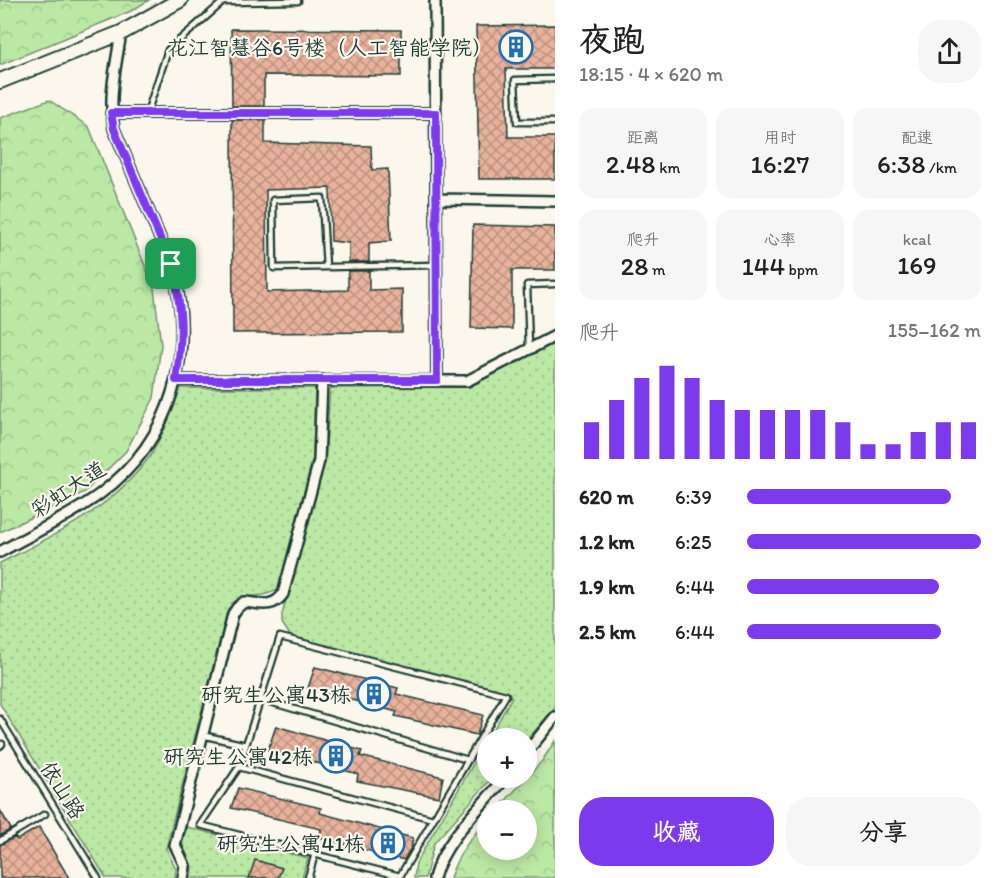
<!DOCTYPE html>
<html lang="zh">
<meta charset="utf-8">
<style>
:root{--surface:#fff;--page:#f6f6f6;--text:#222;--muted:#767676;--accent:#7c3aed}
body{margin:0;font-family:Itim,"LXGW WenKai TC",sans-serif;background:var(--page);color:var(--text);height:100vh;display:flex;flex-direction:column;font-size:22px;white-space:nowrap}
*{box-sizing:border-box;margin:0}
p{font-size:20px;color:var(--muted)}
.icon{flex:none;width:33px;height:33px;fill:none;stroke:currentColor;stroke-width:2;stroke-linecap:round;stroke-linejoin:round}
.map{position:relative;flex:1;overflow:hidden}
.details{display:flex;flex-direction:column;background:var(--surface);width:450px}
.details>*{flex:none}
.controls{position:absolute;left:477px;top:728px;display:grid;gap:12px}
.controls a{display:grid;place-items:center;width:60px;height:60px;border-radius:50%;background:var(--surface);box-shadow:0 3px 15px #0003;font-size:30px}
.pin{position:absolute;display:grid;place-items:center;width:51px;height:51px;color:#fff;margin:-26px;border-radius:12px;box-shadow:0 3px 9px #0006}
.round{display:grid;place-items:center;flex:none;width:63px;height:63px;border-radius:24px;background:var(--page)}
.head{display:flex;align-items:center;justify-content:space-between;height:102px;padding:0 24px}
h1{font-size:33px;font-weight:600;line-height:45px}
.stats{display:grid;grid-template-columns:repeat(3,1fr);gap:9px;height:102px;padding:6px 24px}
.stats div{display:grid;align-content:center;border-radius:15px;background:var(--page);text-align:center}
.stats b{font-size:26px;font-weight:600}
.stats small{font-size:16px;font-weight:400}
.stats p{font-size:16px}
.chart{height:168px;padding:12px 24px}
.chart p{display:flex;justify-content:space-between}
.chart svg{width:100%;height:108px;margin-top:6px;stroke:var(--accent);stroke-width:6}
.action{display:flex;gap:12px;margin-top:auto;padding:12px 24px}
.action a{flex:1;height:69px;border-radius:24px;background:var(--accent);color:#fff;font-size:24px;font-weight:600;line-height:69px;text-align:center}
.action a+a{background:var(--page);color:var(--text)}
ul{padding:0 24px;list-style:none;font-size:20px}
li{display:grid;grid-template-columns:96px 72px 1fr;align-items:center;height:45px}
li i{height:15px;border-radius:8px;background:var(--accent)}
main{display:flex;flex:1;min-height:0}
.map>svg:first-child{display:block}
.grass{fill:url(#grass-dots);stroke:#6e926c;stroke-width:1.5}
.forest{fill:url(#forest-crowns);stroke:#6e926c;stroke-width:1.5}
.building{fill:url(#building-cross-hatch);stroke:#1f3d34;stroke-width:1.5}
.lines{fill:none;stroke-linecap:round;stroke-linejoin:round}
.service-casing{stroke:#1f3d34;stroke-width:9}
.minor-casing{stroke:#1f3d34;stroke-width:14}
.secondary-casing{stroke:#1f3d34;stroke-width:18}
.service{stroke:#fbf7ec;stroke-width:4.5}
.minor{stroke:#fbf7ec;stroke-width:9}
.secondary{stroke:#fbf7ec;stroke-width:14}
.route-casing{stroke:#fff;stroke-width:12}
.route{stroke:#7c3aed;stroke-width:8}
.labels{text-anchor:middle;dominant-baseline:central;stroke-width:4.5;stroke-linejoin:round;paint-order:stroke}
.poi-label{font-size:21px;fill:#1f3d34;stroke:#fbf7ec;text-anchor:end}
.street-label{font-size:21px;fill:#1f3d34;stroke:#fbf7ec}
</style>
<main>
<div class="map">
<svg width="555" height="878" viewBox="0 0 555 878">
<defs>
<pattern id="grass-dots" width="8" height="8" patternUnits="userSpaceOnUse" patternTransform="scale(1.5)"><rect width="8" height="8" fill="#bce8a5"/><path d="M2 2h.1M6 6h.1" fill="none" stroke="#a1c88f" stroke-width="1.8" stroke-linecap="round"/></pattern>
<pattern id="forest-crowns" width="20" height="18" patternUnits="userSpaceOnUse" patternTransform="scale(1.5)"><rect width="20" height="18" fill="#bce8a5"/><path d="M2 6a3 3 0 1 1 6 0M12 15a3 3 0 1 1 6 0" fill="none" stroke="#a1c88f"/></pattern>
<pattern id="building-cross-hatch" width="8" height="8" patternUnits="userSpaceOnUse" patternTransform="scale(1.5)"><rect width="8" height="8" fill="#e8b29c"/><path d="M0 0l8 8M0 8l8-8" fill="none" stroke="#bb9280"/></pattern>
</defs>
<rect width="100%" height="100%" fill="#fbf7ec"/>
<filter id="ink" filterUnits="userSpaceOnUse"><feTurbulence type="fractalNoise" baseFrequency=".0167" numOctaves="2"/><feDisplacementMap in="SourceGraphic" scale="12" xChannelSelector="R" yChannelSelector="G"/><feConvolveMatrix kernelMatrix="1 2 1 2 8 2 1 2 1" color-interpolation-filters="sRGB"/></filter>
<g filter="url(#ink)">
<!-- grass -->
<path class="grass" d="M555,343V708L527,740L526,738H489L512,697L293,640L282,623V614L325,462L330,388L469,387Z
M180,388H315L313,457L278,590L264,595L240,598L228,609L166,848L176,869L175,878H106L0,704V563C57,534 112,509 150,456C164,436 171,410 180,388Z
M487,740L488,777H493L434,843L425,878H414L416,863Z
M187,827L308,858L302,878H191L192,867L182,843Z"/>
<!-- forest -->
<path class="forest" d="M0,0H149L131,11L0,65Z
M49,100L89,127L154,288L161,345L154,398L126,451L85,492L0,532V118Z
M555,741V878H450C457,855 471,838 487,820L488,849H526V810H497L542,761Z"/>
<!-- building -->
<path class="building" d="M555,25V69H506L508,137H555V179H479L476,26Z
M231,29L401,30V76L264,75V106H232Z
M232,120H265V143L371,146L372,170L388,169L391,241L369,243V262H349V243L331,241L330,188L266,190L267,292L348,290V271H369V290L402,289V332L233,333Z
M473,225L555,227V270H512V329L471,328Z
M315,667L398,688L396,694L483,715L477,735L395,716L397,712L308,688Z
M276,726L362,751L360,756L443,777L439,797L357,781L358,774L268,750Z
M238,788L321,808L320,813L413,838L411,848L404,860L320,838L321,829L231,808Z
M0,810L11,829L0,836Z
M39,827L69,878H0V845L15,837L17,840Z
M255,860L282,868L278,878H249Z"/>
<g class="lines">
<defs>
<path id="service" d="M555,79L515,80L517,122H555
M147,113L168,50L223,2L298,1
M326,267L322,198L273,200L274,268L437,265
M529,349L527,285L555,284
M280,637L506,695L400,876L200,825L239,767Z
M260,699L468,760
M0,719L98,878
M202,735L246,745
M0,746L2,744
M239,767L433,819
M0,841L45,814
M308,878L315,854"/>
<path id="minor" d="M435,0L437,380
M111,113H436
M437,199L555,201
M176,380L467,381L555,336
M0,552C33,533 69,517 100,494C173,440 197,350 171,264L114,129C108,97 116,65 121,33
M526,753L555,717
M183,878L185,866L175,845L233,614L237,608L244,602C259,603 273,609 283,594L319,461L322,380
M434,878C444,840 481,807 506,777"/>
<path id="secondary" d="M0,81L121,33L180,0"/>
</defs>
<!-- service casing -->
<use href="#service" class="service-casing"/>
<!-- minor casing -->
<use href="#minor" class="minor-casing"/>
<!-- secondary casing -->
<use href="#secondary" class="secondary-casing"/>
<!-- service -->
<use href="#service" class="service"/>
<!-- minor -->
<use href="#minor" class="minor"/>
<!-- secondary -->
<use href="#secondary" class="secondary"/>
</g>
</g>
<g class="lines" filter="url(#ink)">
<defs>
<path id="route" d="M111,113H436L437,380H176C183,337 183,306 171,264L114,129Z"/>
</defs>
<!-- route casing -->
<use href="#route" class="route-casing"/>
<!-- route -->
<use href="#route" class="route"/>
</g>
<!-- icons -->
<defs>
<symbol id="building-ring" viewBox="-11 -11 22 22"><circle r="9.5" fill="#fbf7ec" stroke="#1f6fb2" stroke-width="1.5"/><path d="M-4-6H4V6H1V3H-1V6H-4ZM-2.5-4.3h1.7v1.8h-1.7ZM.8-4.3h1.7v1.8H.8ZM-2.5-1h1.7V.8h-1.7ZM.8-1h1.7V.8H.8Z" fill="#1f6fb2"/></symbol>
</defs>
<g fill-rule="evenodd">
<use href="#building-ring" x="497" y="28" width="38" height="38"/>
<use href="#building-ring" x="355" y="675" width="38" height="38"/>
<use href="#building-ring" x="317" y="737" width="38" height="38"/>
<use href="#building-ring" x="369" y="824" width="38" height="38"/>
</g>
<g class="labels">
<!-- poi labels -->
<g class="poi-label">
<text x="493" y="47">花江智慧谷6号楼（人工智能学院）</text>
<text x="351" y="694">研究生公寓43栋</text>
<text x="313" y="756">研究生公寓42栋</text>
<text x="365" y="843">研究生公寓41栋</text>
</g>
<!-- street labels -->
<g class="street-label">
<text transform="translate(68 489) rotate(-33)">彩虹大道</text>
<text transform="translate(63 790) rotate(58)">依山路</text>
</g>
</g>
</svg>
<div class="controls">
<a>+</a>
<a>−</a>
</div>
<div class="pin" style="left:171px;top:264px;background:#1e9e55"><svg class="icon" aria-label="arrive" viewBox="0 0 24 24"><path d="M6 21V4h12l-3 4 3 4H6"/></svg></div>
</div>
<section class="details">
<div class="head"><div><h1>夜跑</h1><p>18:15 · 4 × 620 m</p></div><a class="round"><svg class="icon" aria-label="share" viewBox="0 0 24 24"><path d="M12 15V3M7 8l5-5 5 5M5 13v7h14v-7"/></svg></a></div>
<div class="stats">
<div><p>距离</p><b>2.48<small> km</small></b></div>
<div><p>用时</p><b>16:27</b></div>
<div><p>配速</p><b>6:38<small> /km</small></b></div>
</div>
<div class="stats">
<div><p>爬升</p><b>28<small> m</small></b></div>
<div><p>心率</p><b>144<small> bpm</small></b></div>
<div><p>kcal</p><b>169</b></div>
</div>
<div class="chart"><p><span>爬升</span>155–162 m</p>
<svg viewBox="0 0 160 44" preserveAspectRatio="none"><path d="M5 44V29M15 44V20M25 44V11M35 44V6M45 44V11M55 44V20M65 44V24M75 44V24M85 44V24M95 44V24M105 44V29M115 44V38M125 44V38M135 44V33M145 44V29M155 44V29"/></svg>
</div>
<ul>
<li><b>620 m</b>6:39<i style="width:87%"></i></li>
<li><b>1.2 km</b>6:25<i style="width:100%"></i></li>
<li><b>1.9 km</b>6:44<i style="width:82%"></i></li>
<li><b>2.5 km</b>6:44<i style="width:83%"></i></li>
</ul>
<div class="action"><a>收藏</a><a>分享</a></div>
</section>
</main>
